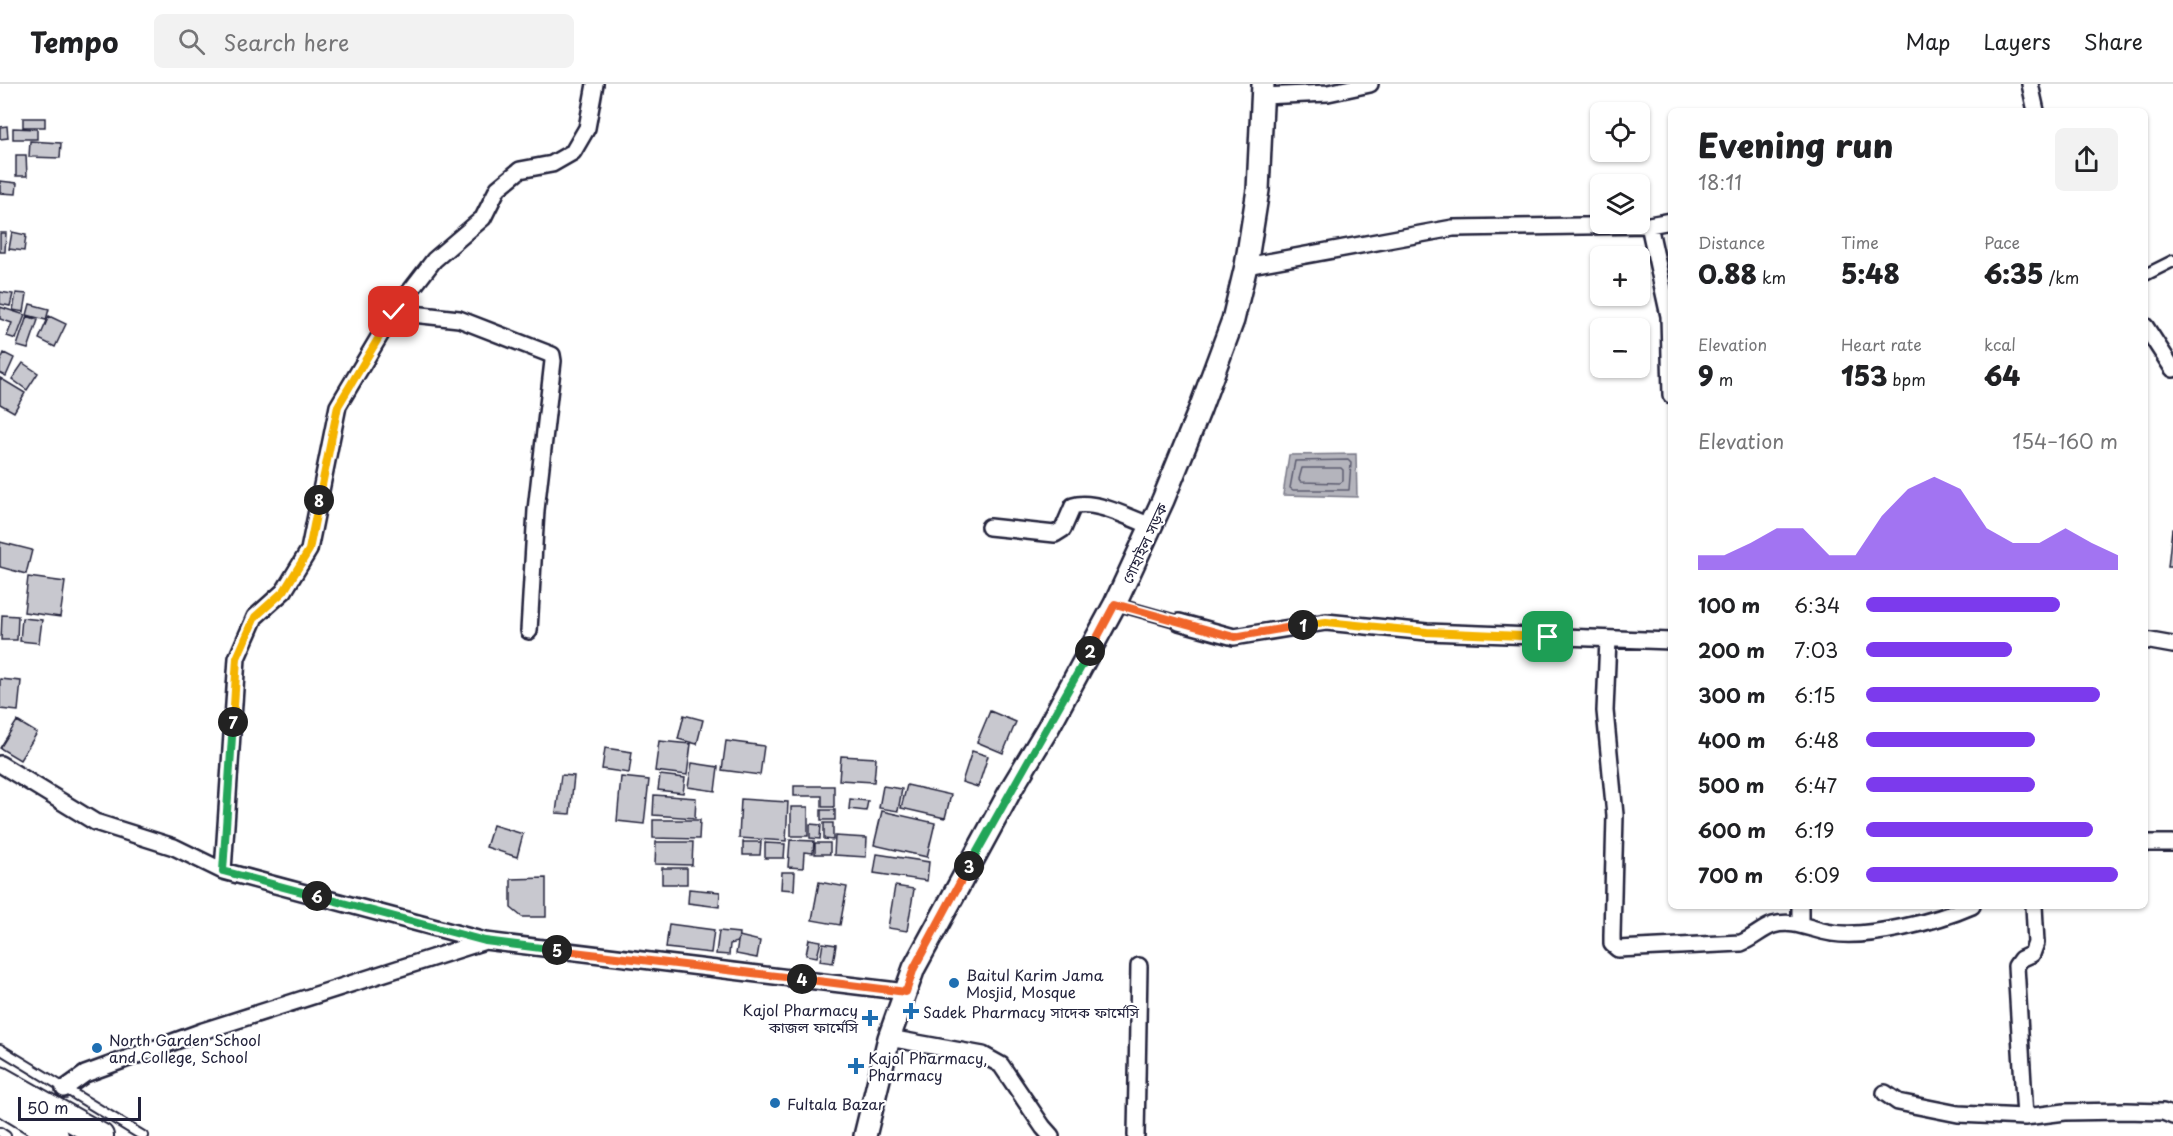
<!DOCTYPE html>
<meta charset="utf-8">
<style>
:root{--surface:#fff;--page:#f2f2f2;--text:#202124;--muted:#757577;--line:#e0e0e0;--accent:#7c3aed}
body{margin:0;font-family:"Playpen Sans","Noto Sans Bengali",sans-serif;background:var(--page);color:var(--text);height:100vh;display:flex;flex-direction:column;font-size:22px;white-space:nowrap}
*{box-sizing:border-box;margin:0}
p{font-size:20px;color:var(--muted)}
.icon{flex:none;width:33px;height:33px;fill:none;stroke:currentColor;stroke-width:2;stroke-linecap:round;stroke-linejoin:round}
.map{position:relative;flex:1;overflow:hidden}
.drawer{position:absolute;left:1668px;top:24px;width:480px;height:801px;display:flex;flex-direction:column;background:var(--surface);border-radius:9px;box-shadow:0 2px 4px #0004}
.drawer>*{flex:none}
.controls{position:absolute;left:1590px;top:18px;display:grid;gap:12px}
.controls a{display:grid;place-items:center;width:60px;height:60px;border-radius:9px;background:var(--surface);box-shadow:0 2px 4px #0004;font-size:30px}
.scale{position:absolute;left:18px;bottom:15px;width:123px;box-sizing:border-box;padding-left:6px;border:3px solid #22223b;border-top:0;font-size:16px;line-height:21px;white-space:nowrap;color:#22223b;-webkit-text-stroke:4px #fff;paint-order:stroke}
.pin{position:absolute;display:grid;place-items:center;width:51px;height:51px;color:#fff;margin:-26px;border-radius:12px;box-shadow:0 3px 9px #0006}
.km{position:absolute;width:30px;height:30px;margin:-15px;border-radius:50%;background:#222;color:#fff;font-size:16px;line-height:30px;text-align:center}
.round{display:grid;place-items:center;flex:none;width:63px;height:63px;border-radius:9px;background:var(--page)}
.head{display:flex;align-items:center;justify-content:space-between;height:102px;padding:0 30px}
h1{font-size:33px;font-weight:800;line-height:45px}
.figures{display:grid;grid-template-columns:repeat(3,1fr);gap:9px;height:102px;padding:6px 30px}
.figures div{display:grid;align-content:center}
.figures b{font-size:26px;font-weight:800}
.figures small{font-size:16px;font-weight:400}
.figures p{font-size:16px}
.chart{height:168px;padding:12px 30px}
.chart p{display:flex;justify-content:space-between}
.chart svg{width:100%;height:108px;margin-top:6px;fill:var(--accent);opacity:.7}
ul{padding:0 30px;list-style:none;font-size:20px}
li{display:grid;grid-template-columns:96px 72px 1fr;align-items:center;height:45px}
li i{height:15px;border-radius:8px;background:var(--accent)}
header{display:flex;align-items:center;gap:36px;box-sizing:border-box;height:84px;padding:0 30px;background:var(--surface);border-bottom:2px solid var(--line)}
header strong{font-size:28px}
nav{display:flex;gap:33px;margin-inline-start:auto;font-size:21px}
.search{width:420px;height:54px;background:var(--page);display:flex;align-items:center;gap:15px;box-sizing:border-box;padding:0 21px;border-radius:9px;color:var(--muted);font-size:22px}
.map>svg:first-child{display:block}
.water{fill:#b4b4bc;stroke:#7a7a88;stroke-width:1.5}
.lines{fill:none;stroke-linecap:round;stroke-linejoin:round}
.shore{stroke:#5c5c6f;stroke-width:1.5}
.building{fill:#c8c8cf;stroke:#22223b;stroke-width:1.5}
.service-casing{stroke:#22223b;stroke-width:12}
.pedestrian-casing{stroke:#22223b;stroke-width:15}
.minor-casing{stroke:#22223b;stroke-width:20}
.secondary-casing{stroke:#22223b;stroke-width:26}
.trunk-casing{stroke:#22223b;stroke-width:28}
.service{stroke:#fff;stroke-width:8}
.pedestrian{stroke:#fff;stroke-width:10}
.minor{stroke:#fff;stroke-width:15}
.secondary{stroke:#fff;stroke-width:21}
.trunk{stroke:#fff;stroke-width:24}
.split-1-casing{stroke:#fff;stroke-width:12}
.split-2-casing{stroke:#fff;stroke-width:12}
.split-3-casing{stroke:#fff;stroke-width:12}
.split-4-casing{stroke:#fff;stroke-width:12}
.split-5-casing{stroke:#fff;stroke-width:12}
.split-6-casing{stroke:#fff;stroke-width:12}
.split-7-casing{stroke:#fff;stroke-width:12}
.split-8-casing{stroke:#fff;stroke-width:12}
.split-9-casing{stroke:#fff;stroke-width:12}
.split-1{stroke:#f5b400;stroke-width:8}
.split-2{stroke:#f0652b;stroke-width:8}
.split-3{stroke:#22a559;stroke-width:8}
.split-4{stroke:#f0652b;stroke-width:8}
.split-5{stroke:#f0652b;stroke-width:8}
.split-6{stroke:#22a559;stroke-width:8}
.split-7{stroke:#22a559;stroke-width:8}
.split-8{stroke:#f5b400;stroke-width:8}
.split-9{stroke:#f5b400;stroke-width:8}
.poi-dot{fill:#1f6fb2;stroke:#fff;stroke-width:2}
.labels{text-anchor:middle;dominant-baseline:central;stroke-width:4.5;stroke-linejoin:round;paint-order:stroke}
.street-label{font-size:15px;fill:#22223b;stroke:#fff}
.poi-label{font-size:15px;fill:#22223b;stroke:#fff;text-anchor:start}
</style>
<header>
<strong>Tempo</strong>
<div class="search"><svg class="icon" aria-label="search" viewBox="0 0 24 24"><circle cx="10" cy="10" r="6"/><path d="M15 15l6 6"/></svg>Search here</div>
<nav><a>Map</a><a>Layers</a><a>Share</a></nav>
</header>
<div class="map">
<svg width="2173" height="1052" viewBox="0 0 2173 1052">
<rect width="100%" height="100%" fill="#fff"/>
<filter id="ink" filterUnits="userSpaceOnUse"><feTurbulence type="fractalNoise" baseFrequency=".0167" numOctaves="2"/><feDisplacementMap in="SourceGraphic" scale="12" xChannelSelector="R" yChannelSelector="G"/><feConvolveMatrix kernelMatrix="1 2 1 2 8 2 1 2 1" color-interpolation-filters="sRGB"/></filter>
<g filter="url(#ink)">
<!-- water -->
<path class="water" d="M1356,370L1357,413L1283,411L1289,371Z"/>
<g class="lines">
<!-- shore -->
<path class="shore" d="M1348,376L1351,379L1349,406H1293L1290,404L1295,377Z
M1302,384H1341L1343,386V397L1340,399L1301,398L1299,395Z"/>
</g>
<!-- building -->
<path class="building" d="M23,34H45V43H23Z
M7,42L8,54L0,55V43Z
M13,44L37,45V55H13Z
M30,57L61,59L60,74L29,73Z
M16,71H26L27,92H16Z
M0,97L17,99L16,110L0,109Z
M12,148L26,151L24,167L9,165Z
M0,149H6L5,168H0Z
M0,208L13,210L10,222L0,220Z
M16,209L27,210L24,228L13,226Z
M30,220L49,225L46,236L27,231Z
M0,223L25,231L16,255L7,252L12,239L0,235Z
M27,232L38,236L28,265L17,262Z
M49,232L66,240L55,263L39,255Z
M4,269L14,274L6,292L0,289V278Z
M23,279L38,289L27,306L12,295Z
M0,294L25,309L14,328L0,320Z
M2172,445H2173V483H2168Z
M0,458L32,466L26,490L0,483Z
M28,493L65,498L60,533L24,528Z
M2,531L18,532L17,556H1Z
M22,534L42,536L39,559L20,557Z
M0,595L21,597L18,627L0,625Z
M990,627L1016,638L1003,669L977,658Z
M684,631L703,636L697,660L678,655Z
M17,637L37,649L20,676L0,664Z
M659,657L691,660L687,691L655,687Z
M726,657L764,662L760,691L722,686Z
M605,664L632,668L629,689L602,685Z
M972,667L988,672L978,703L962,698Z
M841,672L876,674L874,698L839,696Z
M692,679L718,683L715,707L688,703Z
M561,691L574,692L570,730L556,729Z
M660,691L685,694L683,709L658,706Z
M621,693L649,696L644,740L617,737Z
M907,701L951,711L945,734L901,724Z
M794,702H834V723H822V712H794Z
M883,702L902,705L898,727L879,724Z
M654,711L696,714L695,734L653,731Z
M741,715L788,718L786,757L739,754Z
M850,715L868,717L866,727L849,725Z
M791,723H808V752H791Z
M821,726H835V736H821Z
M882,727L935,739L927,773L874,761Z
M653,736H700L699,755L653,754Z
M824,739H833V756L824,755Z
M810,740L821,741L820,755L810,754Z
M493,741L523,750L517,773L486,763Z
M835,752L867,754L866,773L834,771Z
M790,756L814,757L813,769L804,768L803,784L788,783Z
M656,758H693L692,781L655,780Z
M743,758H761L760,771H743Z
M765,759L785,760L784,774H765Z
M815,759H830V770H815Z
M877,770L929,778L927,797L874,789Z
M662,784H687V800H662Z
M782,788H795L794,806L781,805Z
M546,794V833H522L511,824V795Z
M819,798L847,803L840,841L812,836Z
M895,802L914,805L907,847L888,844Z
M689,805L720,808L719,823L688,819Z
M669,840L714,846L711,869L666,864Z
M719,847L739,849L738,858L730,860L729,871L716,870Z
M739,852L760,857L757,874L736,870Z
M809,855L821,857L817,873L806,871Z
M823,859L836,861L833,879L820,877Z"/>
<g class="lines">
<defs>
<path id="service" d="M0,965L143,1052
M0,1048L6,1052"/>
<path id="pedestrian" d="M2145,191L2173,177
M1115,520L1179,538"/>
<path id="minor" d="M2030,0L2036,27
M1263,12L1328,9L1370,0
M1649,141L1669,232L1671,311
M1246,182L1453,144L1649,141L1671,137
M394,228L459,235L552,271L553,277L536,426L529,547
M2145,242L2173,285
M989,443L1055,450L1063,445L1073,422C1094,415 1130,434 1151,442
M1179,538L1234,553L1326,538L1427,548L1671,557
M1608,555L1605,627L1615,731L1612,851V860L1618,865L1741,859C1753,854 1762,845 1773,841C1795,835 1811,846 1832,849C1868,855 1938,837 1972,822
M2145,556L2173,561
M0,680L95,738L174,763L223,787L485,857L906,908
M2145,759H2173
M223,787L237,574L255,533L284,507L309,466L338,322L394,228L434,176L483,134L498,104L520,86L552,80L573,68L587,44L595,0
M1800,822V840
M889,954L983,971L1001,981L1043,1043L1051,1052
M64,1005L85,990L203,947L485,857
M1885,1009L1898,1018L1958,1030L2025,1033L2065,1028L2126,1027L2163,1028L2173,1032
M2025,1033L2016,882L2021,875L2032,870L2036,859L2034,822
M1136,1052L1139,882"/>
<path id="secondary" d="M865,1052L889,954L914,884L1013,702L1048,644L1115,520L1163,416L1200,325L1233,236L1246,182L1258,106L1263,0"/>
<path id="trunk" d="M0,995L101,1052
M0,1018L56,1052"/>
</defs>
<!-- service casing -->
<use href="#service" class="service-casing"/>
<!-- pedestrian casing -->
<use href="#pedestrian" class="pedestrian-casing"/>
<!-- minor casing -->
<use href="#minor" class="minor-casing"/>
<!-- secondary casing -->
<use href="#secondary" class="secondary-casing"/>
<!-- trunk casing -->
<use href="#trunk" class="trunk-casing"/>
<!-- service -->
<use href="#service" class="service"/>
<!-- pedestrian -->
<use href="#pedestrian" class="pedestrian"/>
<!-- minor -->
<use href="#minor" class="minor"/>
<!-- secondary -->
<use href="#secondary" class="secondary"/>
<!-- trunk -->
<use href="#trunk" class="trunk"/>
</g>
</g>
<g class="lines" filter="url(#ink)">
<defs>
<path id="split-1" d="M1303,541L1326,538L1427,548L1548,553"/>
<path id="split-2" d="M1090,567L1115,520L1234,553L1303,541"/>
<path id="split-3" d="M969,782L1090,567"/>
<path id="split-4" d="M802,895L906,908L914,884L969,782"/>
<path id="split-5" d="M557,866L802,895"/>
<path id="split-6" d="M317,812L485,857L557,866"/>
<path id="split-7" d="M233,638L223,787L317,812"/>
<path id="split-8" d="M233,638L237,574L255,533L284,507L309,466L319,416"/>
<path id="split-9" d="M319,416L338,322L394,228"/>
</defs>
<!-- split-1 casing -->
<use href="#split-1" class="split-1-casing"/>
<!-- split-2 casing -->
<use href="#split-2" class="split-2-casing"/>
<!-- split-3 casing -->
<use href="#split-3" class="split-3-casing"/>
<!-- split-4 casing -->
<use href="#split-4" class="split-4-casing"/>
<!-- split-5 casing -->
<use href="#split-5" class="split-5-casing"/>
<!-- split-6 casing -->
<use href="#split-6" class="split-6-casing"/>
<!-- split-7 casing -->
<use href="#split-7" class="split-7-casing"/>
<!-- split-8 casing -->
<use href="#split-8" class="split-8-casing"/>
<!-- split-9 casing -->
<use href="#split-9" class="split-9-casing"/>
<!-- split-1 -->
<use href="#split-1" class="split-1"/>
<!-- split-2 -->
<use href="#split-2" class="split-2"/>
<!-- split-3 -->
<use href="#split-3" class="split-3"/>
<!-- split-4 -->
<use href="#split-4" class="split-4"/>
<!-- split-5 -->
<use href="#split-5" class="split-5"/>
<!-- split-6 -->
<use href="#split-6" class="split-6"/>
<!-- split-7 -->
<use href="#split-7" class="split-7"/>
<!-- split-8 -->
<use href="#split-8" class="split-8"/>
<!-- split-9 -->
<use href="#split-9" class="split-9"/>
</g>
<!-- markers -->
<g class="poi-dot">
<circle cx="954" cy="899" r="6"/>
<path d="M908 918h6v6h6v6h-6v6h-6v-6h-6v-6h6z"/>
<path d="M867 925h6v6h6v6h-6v6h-6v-6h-6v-6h6z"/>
<circle cx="97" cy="964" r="6"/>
<path d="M853 973h6v6h6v6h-6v6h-6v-6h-6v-6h6z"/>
<circle cx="775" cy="1019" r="6"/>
</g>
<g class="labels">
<!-- street labels -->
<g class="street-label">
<text transform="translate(1144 459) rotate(-65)">গোহাইল সড়ক</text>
</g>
<!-- poi labels -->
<g class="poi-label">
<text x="966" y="890">Baitul Karim Jama<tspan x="966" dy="17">Mosjid, Mosque</tspan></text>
<text x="858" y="925" text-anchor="end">Kajol Pharmacy<tspan x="858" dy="17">কাজল ফার্মেসি</tspan></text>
<text x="923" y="927">Sadek Pharmacy সাদেক ফার্মেসি</text>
<text x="109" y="955">North Garden School<tspan x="109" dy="17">and College, School</tspan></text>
<text x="868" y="973">Kajol Pharmacy,<tspan x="868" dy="17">Pharmacy</tspan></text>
<text x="787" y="1019">Fultala Bazar</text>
</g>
</g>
</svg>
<div class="controls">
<a><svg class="icon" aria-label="locate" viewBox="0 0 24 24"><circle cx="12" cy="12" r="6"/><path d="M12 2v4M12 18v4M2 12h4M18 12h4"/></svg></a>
<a><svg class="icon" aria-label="layers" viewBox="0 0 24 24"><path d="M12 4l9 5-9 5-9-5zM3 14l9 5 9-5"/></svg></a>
<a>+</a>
<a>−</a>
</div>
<div class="scale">50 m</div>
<div class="pin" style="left:1548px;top:553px;background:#1e9e55"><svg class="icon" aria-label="arrive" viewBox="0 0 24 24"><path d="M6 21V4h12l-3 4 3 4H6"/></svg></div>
<div class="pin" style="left:394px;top:228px;background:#d93025"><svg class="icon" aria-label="check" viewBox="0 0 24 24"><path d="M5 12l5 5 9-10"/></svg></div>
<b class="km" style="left:1303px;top:541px">1</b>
<b class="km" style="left:1090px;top:567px">2</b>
<b class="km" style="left:969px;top:782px">3</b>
<b class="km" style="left:802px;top:895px">4</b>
<b class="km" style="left:557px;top:866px">5</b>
<b class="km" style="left:317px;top:812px">6</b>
<b class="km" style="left:233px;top:638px">7</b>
<b class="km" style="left:319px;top:416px">8</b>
<section class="drawer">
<div class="head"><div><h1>Evening run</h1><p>18:11</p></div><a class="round"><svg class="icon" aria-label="share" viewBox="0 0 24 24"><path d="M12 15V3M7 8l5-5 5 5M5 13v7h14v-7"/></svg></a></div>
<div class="figures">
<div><p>Distance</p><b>0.88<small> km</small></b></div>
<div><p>Time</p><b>5:48</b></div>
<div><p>Pace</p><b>6:35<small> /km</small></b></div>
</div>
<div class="figures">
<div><p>Elevation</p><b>9<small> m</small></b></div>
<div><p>Heart rate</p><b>153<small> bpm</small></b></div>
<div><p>kcal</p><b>64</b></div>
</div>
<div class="chart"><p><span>Elevation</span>154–160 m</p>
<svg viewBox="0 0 160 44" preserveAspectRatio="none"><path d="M0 44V38L10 38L20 33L30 27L40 27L50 38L60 38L70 22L80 11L90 6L100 11L110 27L120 33L130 33L140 27L150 33L160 38V44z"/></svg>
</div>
<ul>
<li><b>100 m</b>6:34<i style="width:77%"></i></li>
<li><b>200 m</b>7:03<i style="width:58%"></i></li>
<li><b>300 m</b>6:15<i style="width:93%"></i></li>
<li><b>400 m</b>6:48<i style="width:67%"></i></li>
<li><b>500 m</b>6:47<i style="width:67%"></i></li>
<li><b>600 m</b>6:19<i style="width:90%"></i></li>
<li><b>700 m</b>6:09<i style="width:100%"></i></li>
</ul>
</section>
</div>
